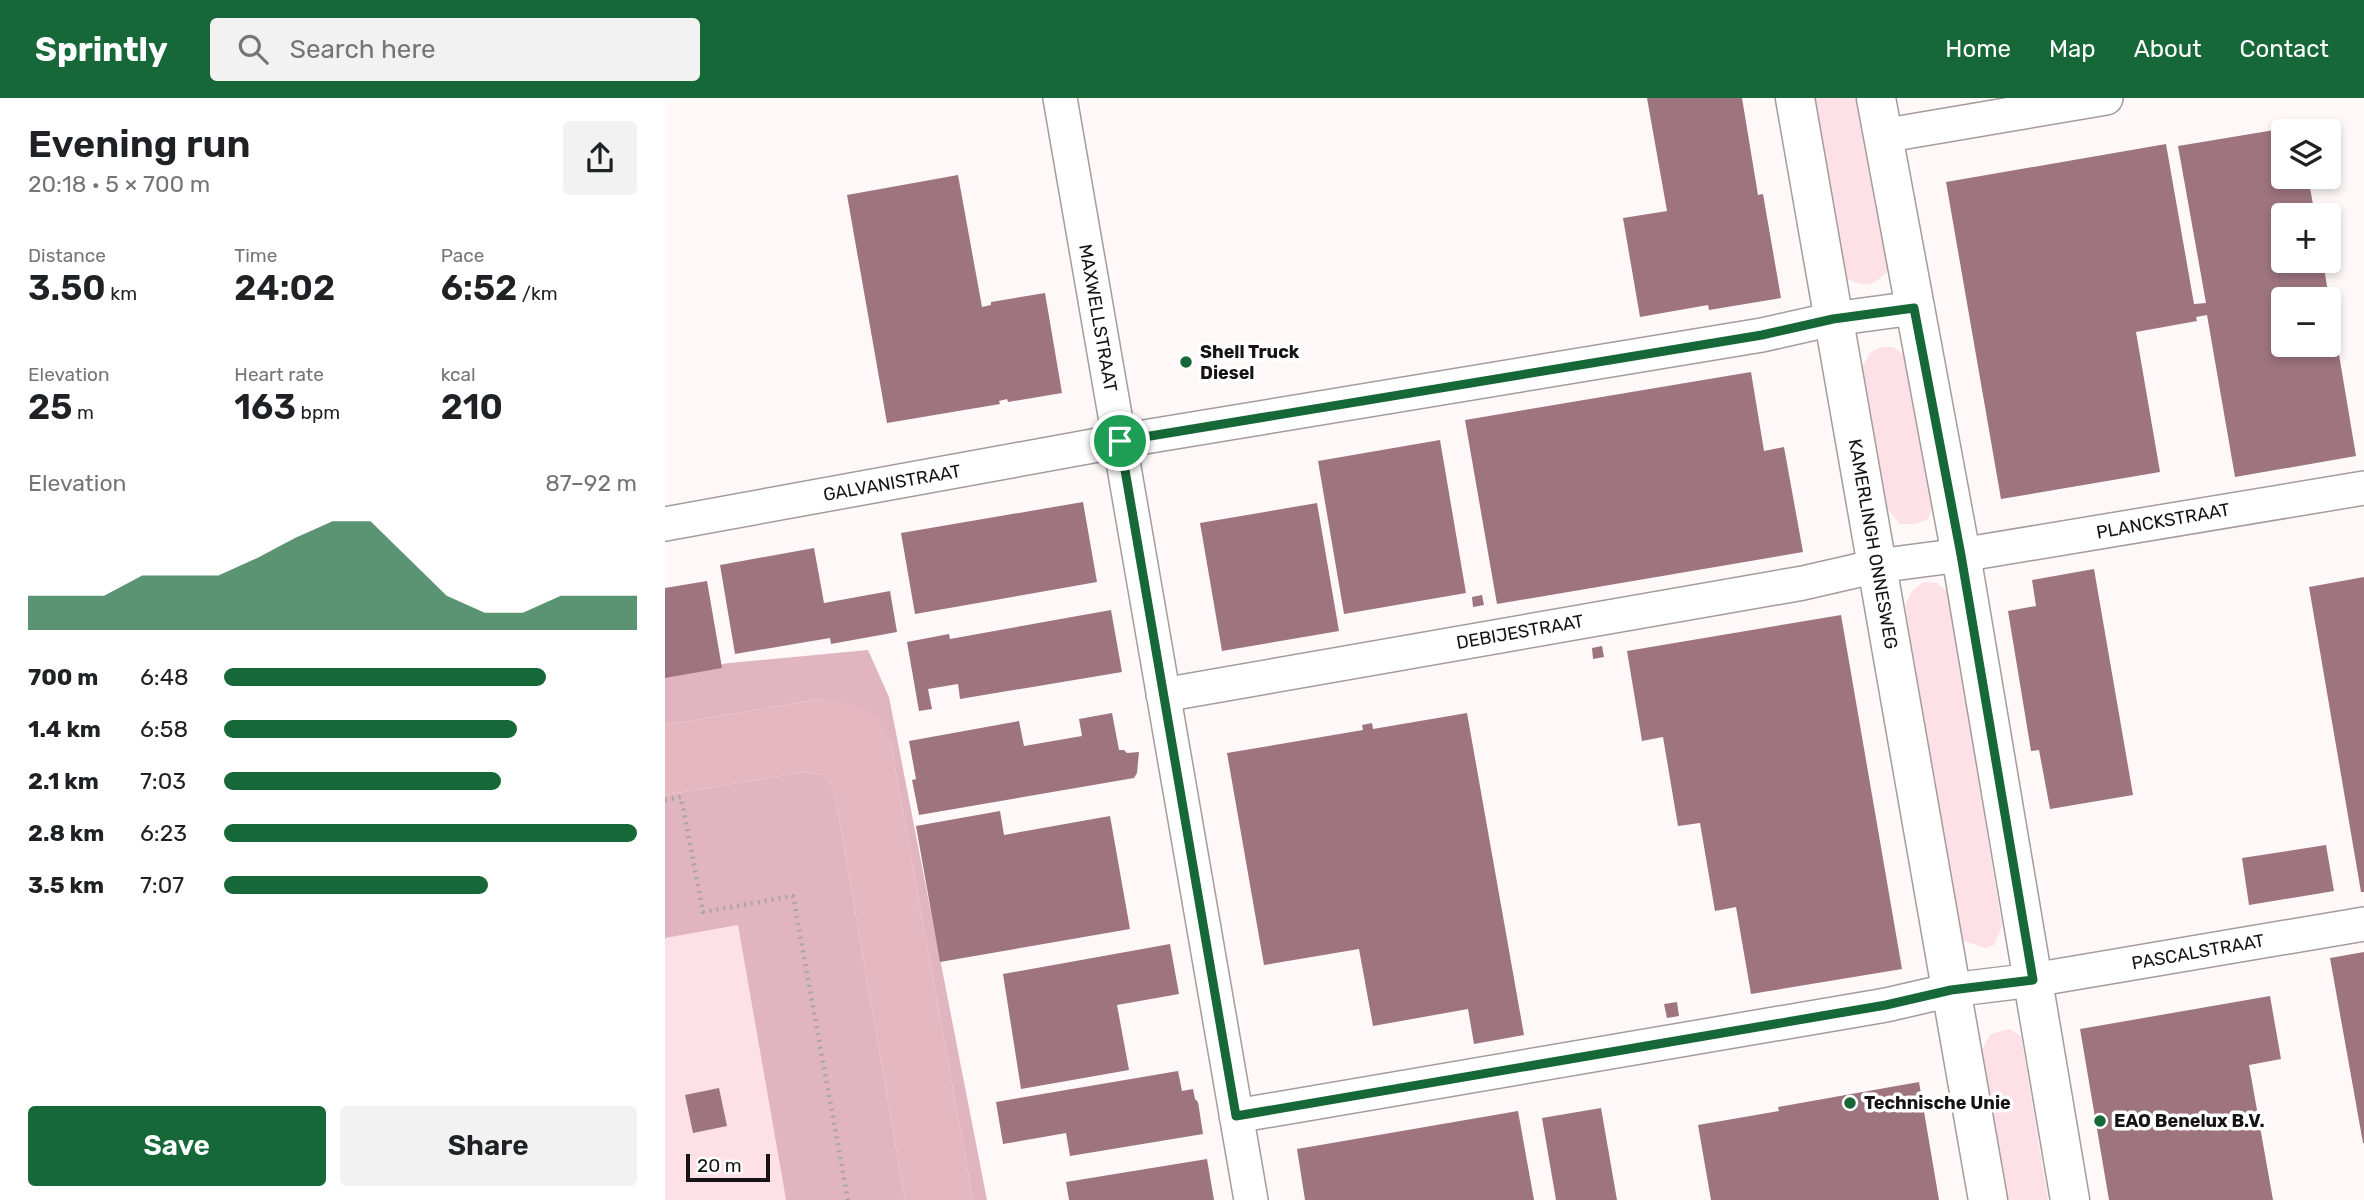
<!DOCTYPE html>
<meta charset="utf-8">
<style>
:root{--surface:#fff;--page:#f2f2f2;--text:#202124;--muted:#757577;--accent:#166838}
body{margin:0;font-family:Rubik,sans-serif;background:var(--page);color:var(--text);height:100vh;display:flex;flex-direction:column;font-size:26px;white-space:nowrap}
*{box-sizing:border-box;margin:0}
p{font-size:23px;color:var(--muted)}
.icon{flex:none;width:38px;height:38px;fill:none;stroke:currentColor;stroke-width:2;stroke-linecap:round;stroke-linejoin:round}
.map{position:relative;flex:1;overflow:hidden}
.panel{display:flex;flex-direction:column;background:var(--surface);width:665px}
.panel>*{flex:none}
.controls{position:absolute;left:1606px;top:21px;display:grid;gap:14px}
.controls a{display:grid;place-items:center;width:70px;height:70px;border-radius:7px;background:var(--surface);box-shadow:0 4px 10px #0003;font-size:35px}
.scale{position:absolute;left:21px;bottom:18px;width:84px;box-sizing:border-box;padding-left:7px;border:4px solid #171314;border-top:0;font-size:19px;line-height:24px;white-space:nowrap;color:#171314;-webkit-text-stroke:5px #fff;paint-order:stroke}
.pin{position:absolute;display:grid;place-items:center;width:60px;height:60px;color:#fff;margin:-30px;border:4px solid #fff;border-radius:50%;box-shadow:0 2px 7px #0007}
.round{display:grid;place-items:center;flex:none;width:74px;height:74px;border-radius:7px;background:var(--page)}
.headline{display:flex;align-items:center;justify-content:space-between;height:119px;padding:0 28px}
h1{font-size:38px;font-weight:600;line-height:52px}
.metrics{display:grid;grid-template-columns:repeat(3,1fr);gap:10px;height:119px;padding:7px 28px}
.metrics div{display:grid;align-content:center}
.metrics b{font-size:35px;font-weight:600}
.metrics small{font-size:19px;font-weight:400}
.metrics p{font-size:19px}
.chart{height:196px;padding:14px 28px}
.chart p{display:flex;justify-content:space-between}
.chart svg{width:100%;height:126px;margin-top:7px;fill:var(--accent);opacity:.7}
.cta{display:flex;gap:14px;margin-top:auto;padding:14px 28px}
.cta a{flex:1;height:80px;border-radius:7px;background:var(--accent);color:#fff;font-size:28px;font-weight:600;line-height:80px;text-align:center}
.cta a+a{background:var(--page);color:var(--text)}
ul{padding:0 28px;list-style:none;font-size:23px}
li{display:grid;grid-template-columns:112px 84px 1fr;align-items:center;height:52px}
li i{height:18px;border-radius:9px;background:var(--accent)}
header{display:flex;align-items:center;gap:42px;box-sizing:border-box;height:98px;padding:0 35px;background:var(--accent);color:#fff}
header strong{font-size:33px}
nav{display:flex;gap:38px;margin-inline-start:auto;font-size:24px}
.search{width:490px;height:63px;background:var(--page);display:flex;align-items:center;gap:18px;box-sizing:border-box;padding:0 24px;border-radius:7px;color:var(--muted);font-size:26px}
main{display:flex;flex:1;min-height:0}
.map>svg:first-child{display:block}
.green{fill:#fde1e7}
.forest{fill:#e1b5bf}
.water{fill:#e4b7c1}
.building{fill:#9e757f}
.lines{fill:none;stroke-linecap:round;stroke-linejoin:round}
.minor-casing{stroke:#a49b9d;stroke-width:36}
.tertiary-casing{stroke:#a49b9d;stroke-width:41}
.path{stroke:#aaa4a5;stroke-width:4.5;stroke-dasharray:2 5;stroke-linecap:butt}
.minor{stroke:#fff;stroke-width:33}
.tertiary{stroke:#fff;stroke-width:38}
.route-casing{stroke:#fff;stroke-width:14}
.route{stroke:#166838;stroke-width:9}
.poi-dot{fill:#166838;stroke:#fff;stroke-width:2.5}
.labels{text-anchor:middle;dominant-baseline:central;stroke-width:7;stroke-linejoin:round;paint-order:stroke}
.street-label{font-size:18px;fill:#171314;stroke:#fff}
.poi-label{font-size:18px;font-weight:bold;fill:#171314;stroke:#fff;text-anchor:start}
</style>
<header>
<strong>Sprintly</strong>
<div class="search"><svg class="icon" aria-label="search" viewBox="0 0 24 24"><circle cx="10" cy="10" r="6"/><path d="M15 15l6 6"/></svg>Search here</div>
<nav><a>Home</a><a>Map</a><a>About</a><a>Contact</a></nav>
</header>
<main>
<section class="panel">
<div class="headline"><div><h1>Evening run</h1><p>20:18 · 5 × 700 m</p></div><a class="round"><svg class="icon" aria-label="share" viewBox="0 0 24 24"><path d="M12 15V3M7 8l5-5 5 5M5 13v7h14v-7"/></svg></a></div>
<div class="metrics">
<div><p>Distance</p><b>3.50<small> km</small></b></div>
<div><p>Time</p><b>24:02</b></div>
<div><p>Pace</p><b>6:52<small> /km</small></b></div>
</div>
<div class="metrics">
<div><p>Elevation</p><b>25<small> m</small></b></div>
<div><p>Heart rate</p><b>163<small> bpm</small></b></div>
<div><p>kcal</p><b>210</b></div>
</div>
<div class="chart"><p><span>Elevation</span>87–92 m</p>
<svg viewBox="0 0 160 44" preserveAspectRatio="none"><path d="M0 44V32L10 32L20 32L30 25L40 25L50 25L60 19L70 12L80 6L90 6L100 19L110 32L120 38L130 38L140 32L150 32L160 32V44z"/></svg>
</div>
<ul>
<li><b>700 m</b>6:48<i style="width:78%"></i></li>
<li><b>1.4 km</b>6:58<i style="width:71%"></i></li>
<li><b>2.1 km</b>7:03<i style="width:67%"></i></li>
<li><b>2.8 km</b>6:23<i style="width:100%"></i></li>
<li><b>3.5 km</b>7:07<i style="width:64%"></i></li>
</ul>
<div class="cta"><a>Save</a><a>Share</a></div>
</section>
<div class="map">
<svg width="1699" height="1102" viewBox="0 0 1699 1102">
<rect width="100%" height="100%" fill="#fef8f9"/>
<!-- green -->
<path class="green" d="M1142,0H1196L1226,168C1210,190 1199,191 1176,177Z
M1216,249H1228L1241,258L1268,408L1263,421L1251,426H1235L1220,408L1196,272L1205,255Z
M1258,484L1272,485L1283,494L1337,828L1329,847L1320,850L1294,841L1240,506L1248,492Z
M73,826L121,1102H0V840Z
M1345,931L1356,938L1383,1102H1340L1315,956L1325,936Z"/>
<!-- forest -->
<path class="forest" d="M203,552L224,599L322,1102H308L225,641L155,601L0,627V575L64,565Z
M139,674L159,677L169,691L240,1102H121L73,827L0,840V697Z"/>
<!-- water -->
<path class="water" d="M155,601L190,607L214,621L225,641L308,1102H240L169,691L159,677L139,674L0,697V627Z"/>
<!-- building -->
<path class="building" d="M982,0H1077L1093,97L1098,96L1116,200L1044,212L1043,207L975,219L958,120L1002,113Z
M1634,28L1635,33H1619V79H1643L1650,117H1619V163H1658L1664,201H1619V247H1664L1666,209L1691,358L1570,379L1542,217L1531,219L1532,223L1471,234L1495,374L1336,401L1281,84L1501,46L1529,206L1541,205L1513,48Z
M293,77L317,209L326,207V204L380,195L397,295L343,304L342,301L334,303L335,306L222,325L182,97Z
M1086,274L1099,353L1119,349L1138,454L832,506L800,322Z
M775,342L801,495L679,516L653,363Z
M418,404L432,484L250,516L236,435Z
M652,405L674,533L557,553L535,425Z
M149,450L159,505L225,493L232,534L166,546L165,540L70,556L55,467Z
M1429,471L1468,697L1385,711L1374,652L1366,653L1343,513L1371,508L1367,482Z
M1699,479V794H1696L1644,489Z
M42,483L57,570L0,580V490Z
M817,497L819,507L808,509L807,499Z
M446,512L457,574L295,601L293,586L263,591L267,611L254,613L242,544L284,536L285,541Z
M1176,517L1237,871L1086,896L1071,809L1050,813L1035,725L1013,728L998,639L977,643L962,553Z
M937,548L939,559L928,561L927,550Z
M447,615L454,652H459L462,655L474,654L472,675L469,680L254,717L247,682L251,681L244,643L354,623L359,648L417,638L414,621Z
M802,615L859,937L809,946L803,911L708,928L694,851L599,867L562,655L698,632L697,627L707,625L708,631Z
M335,713L339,737L445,718L465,831L275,864L251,728Z
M1661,747L1669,793L1584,807L1577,760Z
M505,846L514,896L452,907L464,972L356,991L338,876Z
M1699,854V1045H1698L1665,860Z
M1605,898L1616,961L1584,967L1608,1102H1444L1415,931Z
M1012,904L1014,918L1002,920L999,906Z
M513,973L517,993L528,991L530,1001L533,1004L538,1036L405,1058L401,1035L338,1046L331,1004Z
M1254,984L1274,1102H1046L1033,1027L1114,1013L1113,1009Z
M54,990L62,1028L28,1035L20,997Z
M936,1010L952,1102H891L877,1020Z
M853,1013L869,1102H640L632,1051Z
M542,1061L549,1102H404L401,1084Z"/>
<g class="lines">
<defs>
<path id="minor" d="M395,0L586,1102
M1217,38L1441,0
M0,426L455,343L1097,237L1168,221L1249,210
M498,597L1138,485L1212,468L1296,457L1699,390
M571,1018L1221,907L1286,892L1368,882L1699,826"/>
<path id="tertiary" d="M1130,0L1323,1102
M1211,0L1296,457L1405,1102"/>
</defs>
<!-- minor casing -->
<use href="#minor" class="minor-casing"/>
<!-- tertiary casing -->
<use href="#tertiary" class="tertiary-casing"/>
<!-- path -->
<path class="path" d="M0,702L16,699L38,814L128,798L183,1102"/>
<!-- minor -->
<use href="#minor" class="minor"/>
<!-- tertiary -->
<use href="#tertiary" class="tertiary"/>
</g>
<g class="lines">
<defs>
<path id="route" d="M1249,210L1296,457L1368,882L1286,892L1221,907L571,1018L455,343L1097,237L1168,221Z"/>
</defs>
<!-- route casing -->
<use href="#route" class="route-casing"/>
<!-- route -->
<use href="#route" class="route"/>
</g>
<!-- markers -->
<g class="poi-dot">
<circle cx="521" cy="264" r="7"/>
<circle cx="1185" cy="1005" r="7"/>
<circle cx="1435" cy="1023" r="7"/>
</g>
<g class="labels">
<!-- street labels -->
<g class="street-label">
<text transform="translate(433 220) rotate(80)">MAXWELLSTRAAT</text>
<text transform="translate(227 385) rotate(-10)">GALVANISTRAAT</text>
<text transform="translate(1498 423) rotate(-10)">PLANCKSTRAAT</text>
<text transform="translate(1208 446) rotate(80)">KAMERLINGH ONNESWEG</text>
<text transform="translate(855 534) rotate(-10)">DEBIJESTRAAT</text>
<text transform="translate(1533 854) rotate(-10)">PASCALSTRAAT</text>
</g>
<!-- poi labels -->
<g class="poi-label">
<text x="535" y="254">Shell Truck<tspan x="535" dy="21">Diesel</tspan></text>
<text x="1199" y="1005">Technische Unie</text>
<text x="1449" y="1023">EAO Benelux B.V.</text>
</g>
</g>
</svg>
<div class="controls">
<a><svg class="icon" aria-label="layers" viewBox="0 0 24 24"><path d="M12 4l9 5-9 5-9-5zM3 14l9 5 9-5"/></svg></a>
<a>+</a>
<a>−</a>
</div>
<div class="scale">20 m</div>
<div class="pin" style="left:455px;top:343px;background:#1e9e55"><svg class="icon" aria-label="arrive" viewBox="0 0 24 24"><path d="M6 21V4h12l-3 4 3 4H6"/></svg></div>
</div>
</main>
